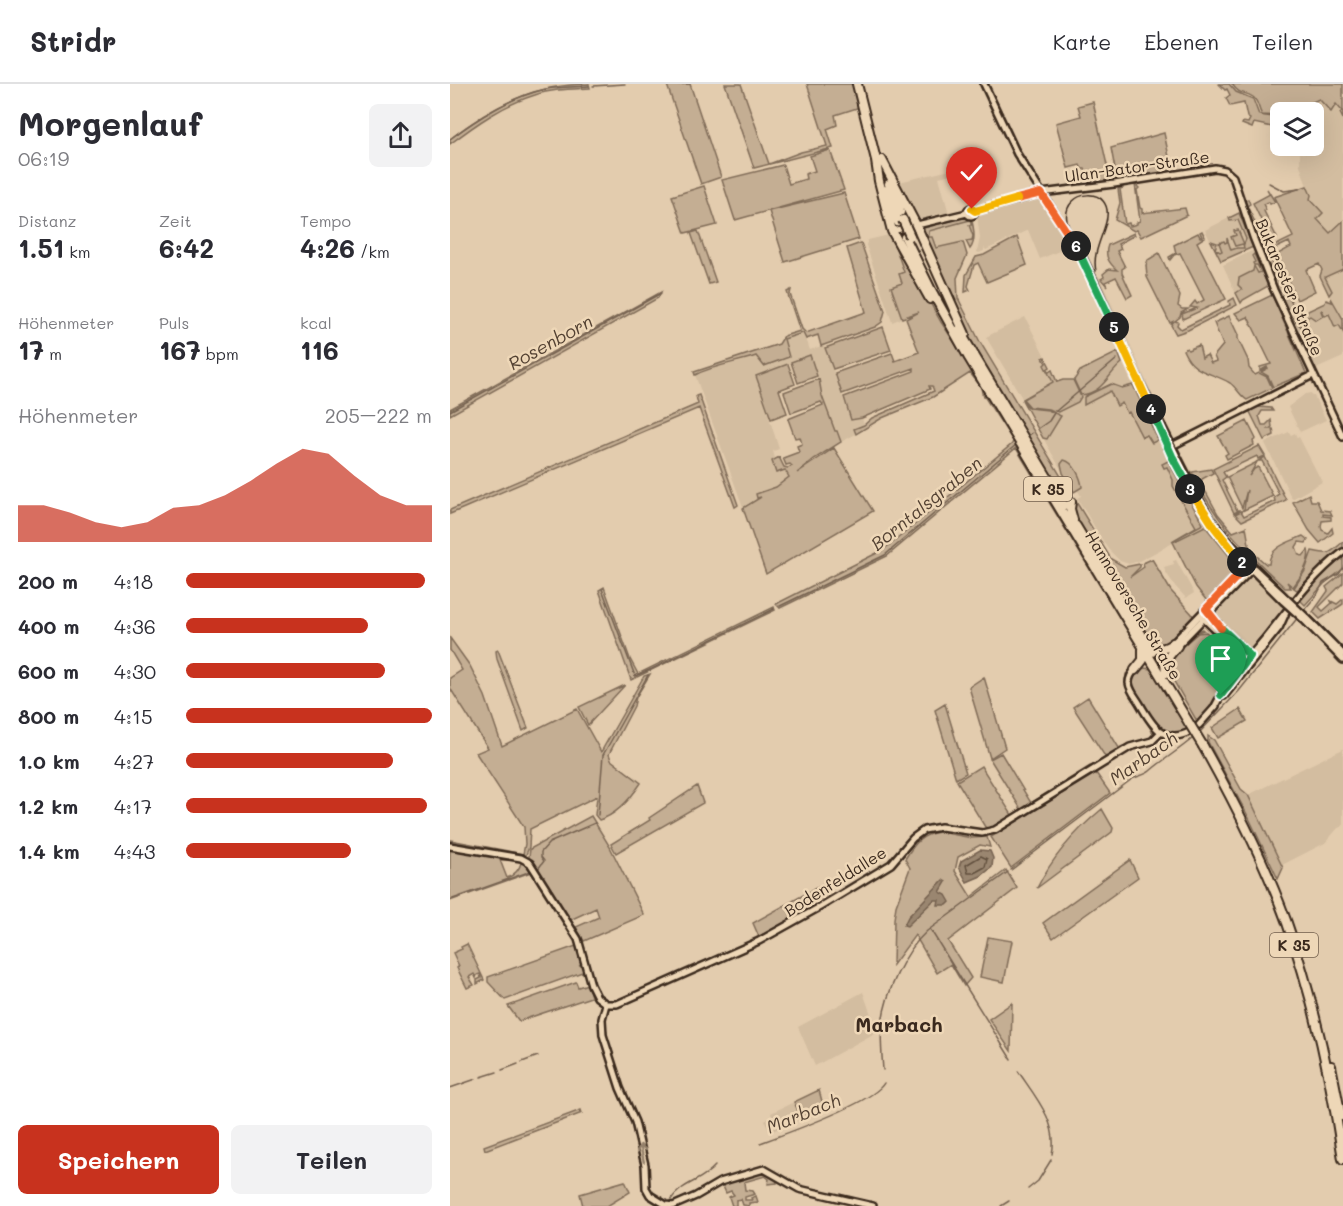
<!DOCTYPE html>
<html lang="de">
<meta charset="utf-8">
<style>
:root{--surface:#fff;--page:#f2f2f3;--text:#2b2b33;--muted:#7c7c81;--line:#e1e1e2;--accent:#c8321e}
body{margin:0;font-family:Mali,sans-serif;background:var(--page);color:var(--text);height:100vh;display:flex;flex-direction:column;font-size:22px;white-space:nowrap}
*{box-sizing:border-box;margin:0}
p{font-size:20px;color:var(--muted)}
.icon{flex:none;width:33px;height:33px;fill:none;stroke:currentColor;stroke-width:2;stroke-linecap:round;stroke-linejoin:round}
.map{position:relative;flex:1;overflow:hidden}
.side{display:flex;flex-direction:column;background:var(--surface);width:450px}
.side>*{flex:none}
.fabs{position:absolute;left:820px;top:18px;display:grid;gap:12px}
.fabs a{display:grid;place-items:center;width:54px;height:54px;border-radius:9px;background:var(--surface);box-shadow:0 6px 24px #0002;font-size:30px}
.pin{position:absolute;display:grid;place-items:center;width:51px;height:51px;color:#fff;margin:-62px -26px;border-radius:50% 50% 50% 0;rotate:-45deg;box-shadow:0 0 6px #0007}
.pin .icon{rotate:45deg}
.km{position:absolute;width:30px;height:30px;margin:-15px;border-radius:50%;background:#222;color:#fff;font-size:16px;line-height:30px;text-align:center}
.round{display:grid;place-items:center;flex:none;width:63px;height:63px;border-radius:9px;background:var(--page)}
.summary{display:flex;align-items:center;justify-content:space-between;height:102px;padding:0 18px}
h1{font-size:33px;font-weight:700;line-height:45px}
.stats{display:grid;grid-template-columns:repeat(3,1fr);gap:9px;height:102px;padding:6px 18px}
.stats div{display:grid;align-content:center}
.stats b{font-size:26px;font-weight:700}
.stats small{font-size:16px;font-weight:400}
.stats p{font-size:16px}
.chart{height:168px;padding:12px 18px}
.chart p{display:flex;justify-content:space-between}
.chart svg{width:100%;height:108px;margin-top:6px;fill:var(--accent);opacity:.7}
.button{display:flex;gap:12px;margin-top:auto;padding:12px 18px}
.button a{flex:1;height:69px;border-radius:9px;background:var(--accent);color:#fff;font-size:24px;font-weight:700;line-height:69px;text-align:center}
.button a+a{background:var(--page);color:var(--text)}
ul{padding:0 18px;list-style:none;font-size:20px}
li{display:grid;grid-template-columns:96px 72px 1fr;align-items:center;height:45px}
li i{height:15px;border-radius:8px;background:var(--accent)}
header{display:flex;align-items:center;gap:36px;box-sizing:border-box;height:84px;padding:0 30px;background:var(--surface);border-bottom:2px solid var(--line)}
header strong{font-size:28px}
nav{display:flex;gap:33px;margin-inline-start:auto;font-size:21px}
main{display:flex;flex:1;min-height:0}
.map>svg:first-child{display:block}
.built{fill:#d3bda0}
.green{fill:#c4ae93;stroke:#806c58;stroke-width:1.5}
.water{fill:#9a866f;stroke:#74614f;stroke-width:1.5}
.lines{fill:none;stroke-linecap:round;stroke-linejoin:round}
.shore{stroke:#614f3e;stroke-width:1.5}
.stream{stroke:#74614f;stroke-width:1.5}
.secondary-casing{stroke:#3b2a1e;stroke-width:10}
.highway-casing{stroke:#3b2a1e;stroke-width:12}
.secondary{stroke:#eed7b7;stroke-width:5}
.highway{stroke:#eed7b7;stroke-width:8}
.tram{stroke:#3b2a1e;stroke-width:1.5}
.secondary-bridge-casing{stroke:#3b2a1e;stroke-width:10;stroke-linecap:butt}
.highway-bridge-casing{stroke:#3b2a1e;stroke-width:12;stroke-linecap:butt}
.secondary-bridge{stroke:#eed7b7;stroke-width:5}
.highway-bridge{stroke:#eed7b7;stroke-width:8}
.oneway{stroke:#94806a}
.split-1-casing{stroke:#fff;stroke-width:12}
.split-2-casing{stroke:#fff;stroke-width:12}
.split-3-casing{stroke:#fff;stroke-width:12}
.split-4-casing{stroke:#fff;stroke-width:12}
.split-5-casing{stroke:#fff;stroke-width:12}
.split-6-casing{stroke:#fff;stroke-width:12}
.split-7-casing{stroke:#fff;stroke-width:12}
.split-8-casing{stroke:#fff;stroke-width:12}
.split-1{stroke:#22a559;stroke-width:8}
.split-2{stroke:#f0652b;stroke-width:8}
.split-3{stroke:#f5b400;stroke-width:8}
.split-4{stroke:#22a559;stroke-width:8}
.split-5{stroke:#f5b400;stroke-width:8}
.split-6{stroke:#22a559;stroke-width:8}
.split-7{stroke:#f0652b;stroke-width:8}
.split-8{stroke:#f5b400;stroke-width:8}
.labels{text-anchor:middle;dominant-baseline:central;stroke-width:5;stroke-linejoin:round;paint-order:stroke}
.shield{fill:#eed7b7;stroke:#715e4c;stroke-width:1.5}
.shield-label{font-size:15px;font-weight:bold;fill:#3b2a1e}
.street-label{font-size:16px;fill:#3b2a1e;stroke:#eed7b7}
.water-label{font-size:18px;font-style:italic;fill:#534132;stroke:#eed7b7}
.quarter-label{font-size:20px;font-weight:bold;fill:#3b2a1e;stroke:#eed7b7}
</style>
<header>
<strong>Stridr</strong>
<nav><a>Karte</a><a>Ebenen</a><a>Teilen</a></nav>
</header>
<main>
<section class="side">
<div class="summary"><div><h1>Morgenlauf</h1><p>06:19</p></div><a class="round"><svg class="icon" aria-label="share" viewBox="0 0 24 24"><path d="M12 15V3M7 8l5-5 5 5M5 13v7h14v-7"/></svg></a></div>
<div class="stats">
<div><p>Distanz</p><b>1.51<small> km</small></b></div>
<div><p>Zeit</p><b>6:42</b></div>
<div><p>Tempo</p><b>4:26<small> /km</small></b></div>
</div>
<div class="stats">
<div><p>Höhenmeter</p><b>17<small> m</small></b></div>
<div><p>Puls</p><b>167<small> bpm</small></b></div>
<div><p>kcal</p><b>116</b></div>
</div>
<div class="chart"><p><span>Höhenmeter</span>205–222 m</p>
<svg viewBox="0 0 160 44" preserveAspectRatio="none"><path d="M0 44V29L10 29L20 32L30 36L40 38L50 36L60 30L70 29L80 25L90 19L100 12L110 6L120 8L130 17L140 25L150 29L160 29V44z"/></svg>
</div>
<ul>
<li><b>200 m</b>4:18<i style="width:97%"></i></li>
<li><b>400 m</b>4:36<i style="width:74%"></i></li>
<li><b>600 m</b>4:30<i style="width:81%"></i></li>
<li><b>800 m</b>4:15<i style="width:100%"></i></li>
<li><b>1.0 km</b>4:27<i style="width:84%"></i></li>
<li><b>1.2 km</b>4:17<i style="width:98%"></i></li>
<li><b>1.4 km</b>4:43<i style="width:67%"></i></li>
</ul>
<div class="button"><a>Speichern</a><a>Teilen</a></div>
</section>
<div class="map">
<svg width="893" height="1122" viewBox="0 0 893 1122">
<rect width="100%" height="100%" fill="#e3ccae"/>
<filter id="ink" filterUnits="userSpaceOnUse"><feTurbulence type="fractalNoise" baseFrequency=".0167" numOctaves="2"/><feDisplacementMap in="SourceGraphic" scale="12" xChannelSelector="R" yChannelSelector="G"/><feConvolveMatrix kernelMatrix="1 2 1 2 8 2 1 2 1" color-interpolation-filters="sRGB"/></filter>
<g filter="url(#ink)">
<!-- built -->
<path class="built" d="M873,6L893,28V137L880,149L867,134L850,81V69H864L865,61L864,28H849Z
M509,84L510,88L489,93L499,130L493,129L471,135L463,132L449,98Z
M585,115L590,116L615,156L613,161L614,165L590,175L578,146L536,166L534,164V167L529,169L527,168L530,154L527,131Z
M789,129L803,163L771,177L755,146Z
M520,136L523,152L522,156L486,164L483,155L478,154L479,147Z
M439,151L442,153L455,188L452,199L441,203L452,234L442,238L416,161L418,156Z
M804,166L818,201L793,215L790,219L773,181Z
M893,176V273L866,285L841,236L877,218L878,220L882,218L870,192L872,186L869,179Z
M649,192L708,323L706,324L646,193Z
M575,233L607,296L572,314L536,253Z
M354,249L360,266L374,261L401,336L412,334L414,341L405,345L406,350L391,358L388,347L385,348L360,272L306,292L329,365L323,367L325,374L322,377L326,389L335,385L339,393L326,403L307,410V414L293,423L245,291L274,280L290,278L306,272L314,282L338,273L334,255Z
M672,278L711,363L715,365V371L718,377L755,442L689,477L679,480L670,477L658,465L627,414L631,412L628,407L624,408L593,354L607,328L631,315V313L651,304L659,291Z
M861,309L862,312H864L876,336L850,348L838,323L855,310Z
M839,348L841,351L845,349L847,354L849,353L872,398L842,415L815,359Z
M731,368L760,422L774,443L794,465L839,508L837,510L792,468L766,437L748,409L728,369Z
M726,476L744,509L736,514L725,502L715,487L714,483L724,480L723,477Z
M801,493H805L834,522L800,564L773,538L766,528Z
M893,665V742L888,744L875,759L832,781L798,711Z
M413,908L427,948L365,982L348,943Z
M344,1018L351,1035L320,1048L315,1037L322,1033L321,1029Z"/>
<!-- green -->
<path class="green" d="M139,0L140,4C122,5 102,5 85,11C53,21 26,40 0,60V55C42,22 85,0 139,0Z
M240,0L271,93L251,100L217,1Z
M275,0H291L319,80L351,68L377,62L357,0H405L410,23L385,31L387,41L377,45L383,64L304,84Z
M769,0H779L786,8L803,15L809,31L831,34V45L804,39L802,44L792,40L793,38L798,39L800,35L797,33L794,19L780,22L776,14L780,11L777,5L775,6Z
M782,0H893V35L890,29L892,27L886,20L881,28L869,15L856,21L849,28H831V32L812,31C808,25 809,18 803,13C794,7 790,12 782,0Z
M643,18L660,95L657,98L639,100L635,85H632L630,81L618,84L606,39L631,32L628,22Z
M714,49L722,87L667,96L661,64Z
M380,66L394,106L285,136L272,96L333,81L339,100L356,95L355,90L365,87L360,72Z
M685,100L689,104L687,106L690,124L692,125V129L735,124L737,131L691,153L687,146L684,147L665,136L670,119L668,105L672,102L673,104L670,105L675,140L679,139L680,142L687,140V138L690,137Z
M254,102L267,141L235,149L222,112Z
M857,102L861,111L860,115L873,129L867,135L880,149L893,137V185L875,193L882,207L879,211L870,192L872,186L869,180L856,186L865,207L847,216L826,171L841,163L839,158L822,166L824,171L820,174L843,221L849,219L851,224L843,227L842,225L841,228L838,229L812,168L843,153L824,113Z
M817,105L825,118L820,120L819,118L813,120L816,126L814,127L827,154L810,164L809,160L810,159L808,158L793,117L798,115L800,120L797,122L813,154L818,151L803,119L820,110Z
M394,109L409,155L335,178L319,127Z
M789,129L803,163L771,177L761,157L767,159L765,165L770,168L772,167L769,159L774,157L775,159L777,158V154L781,166L787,164H794L793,160L785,162L781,153L786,151L784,147L788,146L794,160L796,155L788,136L780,137L779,134Z
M515,133L522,137C524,146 526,157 520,165L516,157L522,156L523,152L519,141H522L520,136L479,147V151L477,153H482L486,164L513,158L517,171L507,194L508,214L530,258L621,409L617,410L609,406L522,261L470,149V145Z
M248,147L266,198L259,200L241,149Z
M752,147L755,153L747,158L776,215L733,235L732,230L747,224L740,223L745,217L747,220L754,216L730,169L724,171L720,176L719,173L726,169L724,161L748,149L750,153H752L750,148Z
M684,149L685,151L668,160L671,165L667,167L675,183L672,185V189L682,211L677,214L666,193L655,198L657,202L651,195L654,193L653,190L659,185L667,186C659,179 654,172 658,161Z
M439,151L444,154L491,238L542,315L692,567V574L679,590L678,600L704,646L705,651L701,655L676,662L656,674L623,623L638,613L669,664C680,658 695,658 704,651L675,599L676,590L691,574L689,566L566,364L437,472L330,524L326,520L429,468L441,460L562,360L563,357L532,309L531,303L520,289L483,313L432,334L406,350L404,345L414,341L422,334L484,307L482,302H479L480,305L412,334L401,336L394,313L464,287V284L392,310L385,289L442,269L445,277L469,268L456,235L469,228L452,234L441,203L452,199L449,190L454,188L442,153Z
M567,153L577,181L537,198L528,179L524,181L518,202L520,206L515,208L516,191L526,173L534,171Z
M411,159L435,227L432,238L425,243L371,262L368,251L356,255L353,249L334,255L339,273L314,282L306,272C286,279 264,281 245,291L244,288L329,260L334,252L350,247L337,208L341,206L340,210L352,245L356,249L416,228L397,164Z
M709,169L730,212L728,222L732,225H738L731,229L730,233L725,237L728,238L727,241L731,245L780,221L779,217L784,214L787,221L738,246L726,250L721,241L724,237L720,239L697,193L696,181L698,176Z
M804,170L818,202L793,216L791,219L786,209L792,205L788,201L789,194L803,187L804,182L808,189L811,188L807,181H804L803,179L805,178L802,172Z
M211,208L208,214L0,331V325Z
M822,211L856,289L823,303L818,292L811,288L818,284L817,283L810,287V283L821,280L798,233L791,236L785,229Z
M881,214L893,235V248L889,241L885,243L879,230L875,232L872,226L871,227L873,232L866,236L860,232L850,237L854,246L843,234L875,219L876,216L882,218Z
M779,232L788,251V255L798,276L799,284L805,291L809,289L817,293L822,304L797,316C790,312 787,304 780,299C760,287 744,291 733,266L737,264L738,266L749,261L752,274L757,271L761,279L766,277L764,272L773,261L764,239Z
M433,243L441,266L383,285L375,264Z
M668,268L672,279C657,291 653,309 631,311L624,296L630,287Z
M360,271L367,292L348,299L341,278Z
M595,273L600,283L597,285L599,288L602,286L607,298L613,296H623L631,313L628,318L608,328L598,325L580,323L573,315L603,298L594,281L596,279L593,274Z
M338,280L345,300L329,306L337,329L321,335L306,292Z
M369,295L372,312L385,347H387L391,358L364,375L347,389L384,364L423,427L316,490L293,424L311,413L307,414L306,410L326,403L339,393L335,386L326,389L322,377L329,373L334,383L338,384L342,382L340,380L336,381L333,374L349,368L347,362L352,360L350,353L345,354L338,335L373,321L371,318L341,329L334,308Z
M661,300L672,304L683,301L708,356L702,359L697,351L692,353L679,328L677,329L672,319L667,322L660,307L634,321V313Z
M249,311L288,421L285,423L249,324L0,430V426L248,320L246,312Z
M572,316L579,324L598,326L611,332L597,355L593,354Z
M808,323L821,324L823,327H812L809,332L812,341H816L821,336L822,343L819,345H823L824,351L814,356L800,328L801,325Z
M797,337L806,355L803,357L804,361L777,375L775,371L778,369L768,352Z
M809,362L815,372L808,375L807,372L773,388L776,393L772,396L787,426H790L784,429L763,385Z
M815,373L836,416L792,437L785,430L791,427L794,432L825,417L824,413L829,410L812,377H808Z
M614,376C624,378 631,394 632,403L624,408L613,389L611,380Z
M718,377L753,440L722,457L746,443L723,402V396L717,383L714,384L712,380Z
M807,378L799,392L804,385L808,383L823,412L792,427L794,425L797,406L792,424L777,393Z
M726,385L760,439L792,480V485L756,440L725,386Z
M761,385L763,389L752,395L751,399L768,430L783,448L796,443L800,466L816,480H819C819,463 839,458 853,452L858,456L856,459L849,458L846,463L849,471L853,472L858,466C861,477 851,493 843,503L837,498L841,504H835C793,464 767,441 742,388Z
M859,410L861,417H867L871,426L880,427L882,431L873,430V432L881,433V436L872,437L871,442L872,446L878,449L882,444L883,449L870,459L859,446L843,418Z
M625,416L661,475L675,483L690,480V483L680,493L694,483L693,479L702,475L721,507L742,530L743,533L719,558L724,556L713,564L700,558L624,432L623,419Z
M755,442L789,484L757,517L746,503L723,458Z
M893,458V464L847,506L844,504L855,487L862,467C881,471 877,471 893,458Z
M893,469V485L874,500L855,521L849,515L857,504Z
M893,489V499L869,523L873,527L882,519L881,517L887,520L893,515V520L870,535L863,528L878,507L876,503Z
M154,503L180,575L188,590L324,523L325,526L181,596L149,506Z
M753,545L754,546L747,548L728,566L748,549L756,548L789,578L774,600L789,583L765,620L748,639L719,589L716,580C725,568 738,549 753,545Z
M0,554L20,582L35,612L52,662L127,625L151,668L194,592L200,590L186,613L184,622L159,670L161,676L191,699C181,714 167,731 149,736L145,731L147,712L80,745L79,763L75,773L0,761V756L73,770L75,760L74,743L26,669L38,664L0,604V594L12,586L0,566Z
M48,566L78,644L73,647L47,575L46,567Z
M694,584L701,585L706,589L740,645C732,649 724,650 716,647C703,642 678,605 683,591Z
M534,593L555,664L540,674L519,603Z
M175,601L138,641L129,623Z
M495,620L516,689L506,695L485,626Z
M790,625L797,637L768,654L762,644Z
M758,652L764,656L791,705L798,711L833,784L828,795L798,732L758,658Z
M551,669L581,719L640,682L641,684L539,745L535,743L507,697L531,682L562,731L571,725L540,675Z
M646,689L660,709L561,784L541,753Z
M247,702L253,719L166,769L161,760L200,736L199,734Z
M652,725L663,744L662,748L587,804C603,772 624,748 652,725Z
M141,732L160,763L194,831L134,857L126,843L149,833L146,824L120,836L79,773L80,765Z
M490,748L522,754L537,753L540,763L530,761L508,773L505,787L521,813L556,786L567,804L498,857L521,894L514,902L501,880L487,889L465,851L443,881L444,835L446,822L460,784L455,775C464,760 471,750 490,748Z
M0,764L68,776H50L57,794C64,791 69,787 71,779L78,781L84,787L0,817Z
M680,776L688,793L603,854L593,839Z
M373,800L378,814L309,853L303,839Z
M538,853L562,857L554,898L530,893Z
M17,860L34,896L27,900V896L31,894L30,890L27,891L26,894L24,890L19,893L24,901L17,904L7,884L9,882L3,869L12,865L11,863Z
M129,861L133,879L129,881H134L135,887L55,916L38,898V893Z
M126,898L128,903L138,900L141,913L69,937L58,922Z
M562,919L561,967L539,935Z
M369,1006L374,1025L352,1035L344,1018Z
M131,1026L132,1029L35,1066L34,1062Z
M311,1088L326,1095L327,1099L318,1100L319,1095L315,1092L294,1098L295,1106L303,1107L305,1110L295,1113V1116H302L301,1114L306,1112L308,1118L299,1119V1122L293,1121L291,1115L286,1116V1122H282L279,1113L284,1111L281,1107L276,1109L272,1100Z
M175,1097L180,1108L157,1122H133L130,1110Z"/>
<!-- water -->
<path class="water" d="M530,766L540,767L543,774L542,783L531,792L517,798L509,783L511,777Z
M493,796L496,798L490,808L496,811L500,818L497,821H488L489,816H484L457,842L454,841L458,833Z"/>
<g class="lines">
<!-- shore -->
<path class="shore" d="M531,772L537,775L535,783L524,789H518L516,781Z"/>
<!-- stream -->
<path class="stream" d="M143,2L175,0
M0,55C26,35 64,11 96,5C110,3 125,3 139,2
M819,99L834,107L849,105
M0,327L211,209
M606,327L667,275
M589,344L599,337L604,329
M578,352L582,349
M152,505L185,592L202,585L324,525
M330,522L435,471L567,360
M854,526L867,511L873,499L889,490L893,484
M749,649L789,607L849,532
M148,731L153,671L198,591
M88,785L94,777L91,773V768L99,759L145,739
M561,786L682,695C687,692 696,691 700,687C714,675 729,666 743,654
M0,816L81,787
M480,845L561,975
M72,978L88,972
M52,986L68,980
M433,986C432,971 430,954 432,939C436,909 454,868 477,847L558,788
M568,987C584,1011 609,1039 602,1070
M31,993L47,988
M0,1004L26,995
M310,1059C335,1050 423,1019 434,999
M578,1105L588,1097L601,1076
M219,1118C233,1097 250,1099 265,1082
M551,1122L559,1117"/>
<defs>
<path id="secondary" d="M534,0L567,70L632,172L685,289L748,413L760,434L780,459L836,514
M517 128a4 4 0 1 1 8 0a4 4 0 1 1-8 0Z
M525,127L591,109L664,100L765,84L775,86L783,93L803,153L824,206L893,353
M442,147L517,129
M712,350L721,369
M720,363L863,291
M782,466L833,517
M758,527L773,546L802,575
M751,532L798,578
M856,533L893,570
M854,536L893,576
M723,559L798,481
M727,562L801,486
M685,586C681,590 679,593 679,599C680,607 686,613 690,620C702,641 714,662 741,647
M774,612L829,544L835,531
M764,624C777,598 797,576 816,553C840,523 862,492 893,468
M749,641L766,622
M0,762L71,774L80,779L128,855L141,901L147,913L156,920H167L309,857L370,823L441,780L463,754L474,746L491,743L532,749L545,746L680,663L702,657L711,648
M156,920L152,935L153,951L170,1004L185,1038L195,1081L196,1104L200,1111L216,1121L223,1122L246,1112L270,1098L314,1085L349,1105L423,1122"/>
<path id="highway" d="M407,0L427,80
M432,76L466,141L515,250
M426,77L429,97L442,147L480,215
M439,100L450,128
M436,106L448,138
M455,153L481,206L519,274L739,639
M509,246L614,421
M621,418L620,425L623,436
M626,442L702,568
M699,559C707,567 715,566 723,559
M685,586L693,576V565
M716,589L715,577L727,562
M753,662C785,719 815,778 837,839C864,916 881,995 893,1075
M881,982L891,1032"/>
</defs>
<!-- secondary casing -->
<use href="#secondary" class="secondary-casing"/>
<!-- highway casing -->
<use href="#highway" class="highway-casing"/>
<!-- secondary -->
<use href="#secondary" class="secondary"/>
<!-- highway -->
<use href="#highway" class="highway"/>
<!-- tram -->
<path class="tram" d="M646,187C642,170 652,154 656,138C666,100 611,104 617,137C620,151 633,164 639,177C653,204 664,233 676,260C692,296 710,332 728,367C740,391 752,416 768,439C803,487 855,520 893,565"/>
<defs>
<path id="secondary-bridge" d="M836,514L856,533
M833,517L854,536"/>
<path id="highway-bridge" d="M453,136L460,152
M739,639L753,662"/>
</defs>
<!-- secondary-bridge casing -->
<use href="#secondary-bridge" class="secondary-bridge-casing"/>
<!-- highway-bridge casing -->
<use href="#highway-bridge" class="highway-bridge-casing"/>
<!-- secondary-bridge -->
<use href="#secondary-bridge" class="secondary-bridge"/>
<!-- highway-bridge -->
<use href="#highway-bridge" class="highway-bridge"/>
</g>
<!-- one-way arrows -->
<defs><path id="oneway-shaft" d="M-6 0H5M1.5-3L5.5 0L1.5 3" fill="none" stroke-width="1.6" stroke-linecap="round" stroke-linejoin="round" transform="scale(1.5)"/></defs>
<use class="oneway" href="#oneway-shaft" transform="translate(192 1069) rotate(-102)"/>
</g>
<g class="lines" filter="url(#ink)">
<defs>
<path id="split-1" d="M771,611L800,572L771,544"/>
<path id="split-2" d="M771,544L756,525L796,483L792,478"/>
<path id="split-3" d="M740,405L765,444L792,478"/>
<path id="split-4" d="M701,325L722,372L740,405"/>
<path id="split-5" d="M664,243L701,325"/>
<path id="split-6" d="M626,162L664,243"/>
<path id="split-7" d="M567,115L591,109L626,162"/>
<path id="split-8" d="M522,125L525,127L567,115"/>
</defs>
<!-- split-1 casing -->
<use href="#split-1" class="split-1-casing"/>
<!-- split-2 casing -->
<use href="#split-2" class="split-2-casing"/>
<!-- split-3 casing -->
<use href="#split-3" class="split-3-casing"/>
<!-- split-4 casing -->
<use href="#split-4" class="split-4-casing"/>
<!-- split-5 casing -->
<use href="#split-5" class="split-5-casing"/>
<!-- split-6 casing -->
<use href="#split-6" class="split-6-casing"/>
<!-- split-7 casing -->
<use href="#split-7" class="split-7-casing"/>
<!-- split-8 casing -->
<use href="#split-8" class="split-8-casing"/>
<!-- split-1 -->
<use href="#split-1" class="split-1"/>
<!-- split-2 -->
<use href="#split-2" class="split-2"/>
<!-- split-3 -->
<use href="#split-3" class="split-3"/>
<!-- split-4 -->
<use href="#split-4" class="split-4"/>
<!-- split-5 -->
<use href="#split-5" class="split-5"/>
<!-- split-6 -->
<use href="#split-6" class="split-6"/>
<!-- split-7 -->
<use href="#split-7" class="split-7"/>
<!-- split-8 -->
<use href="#split-8" class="split-8"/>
</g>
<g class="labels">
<!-- shield labels -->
<g class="shield">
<rect x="574" y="393" width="48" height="24" rx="4.5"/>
<rect x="820" y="849" width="48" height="24" rx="4.5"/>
</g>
<g class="shield-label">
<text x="598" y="405">K 35</text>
<text x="844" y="861">K 35</text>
</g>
<!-- street labels -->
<g class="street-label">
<text transform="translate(687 82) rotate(-8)">Ulan-Bator-Straße</text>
<text transform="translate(840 203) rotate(67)">Bukarester Straße</text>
<text transform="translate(684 521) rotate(59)">Hannoversche Straße</text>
<text transform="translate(385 797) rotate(-32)">Bodenfeldallee</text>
</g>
<!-- water labels -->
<g class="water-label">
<text transform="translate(100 258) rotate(-29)">Rosenborn</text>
<text transform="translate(476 419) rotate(-39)">Borntalsgraben</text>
<text transform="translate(693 674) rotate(-35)">Marbach</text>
<text transform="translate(353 1029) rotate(-22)">Marbach</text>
</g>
<!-- quarter labels -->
<g class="quarter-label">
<text x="449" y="940">Marbach</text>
</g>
</g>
</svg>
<div class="fabs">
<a><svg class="icon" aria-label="layers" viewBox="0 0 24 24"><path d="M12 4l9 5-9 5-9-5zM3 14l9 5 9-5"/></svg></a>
</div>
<div class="pin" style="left:771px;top:611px;background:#1e9e55"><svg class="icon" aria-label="arrive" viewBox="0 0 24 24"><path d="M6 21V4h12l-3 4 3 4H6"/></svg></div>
<div class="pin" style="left:522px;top:125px;background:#d93025"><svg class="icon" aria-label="check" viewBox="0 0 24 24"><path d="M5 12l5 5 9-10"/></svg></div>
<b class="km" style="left:792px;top:478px">2</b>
<b class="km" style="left:740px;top:405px">3</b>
<b class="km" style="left:701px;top:325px">4</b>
<b class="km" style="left:664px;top:243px">5</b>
<b class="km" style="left:626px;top:162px">6</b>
</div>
</main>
